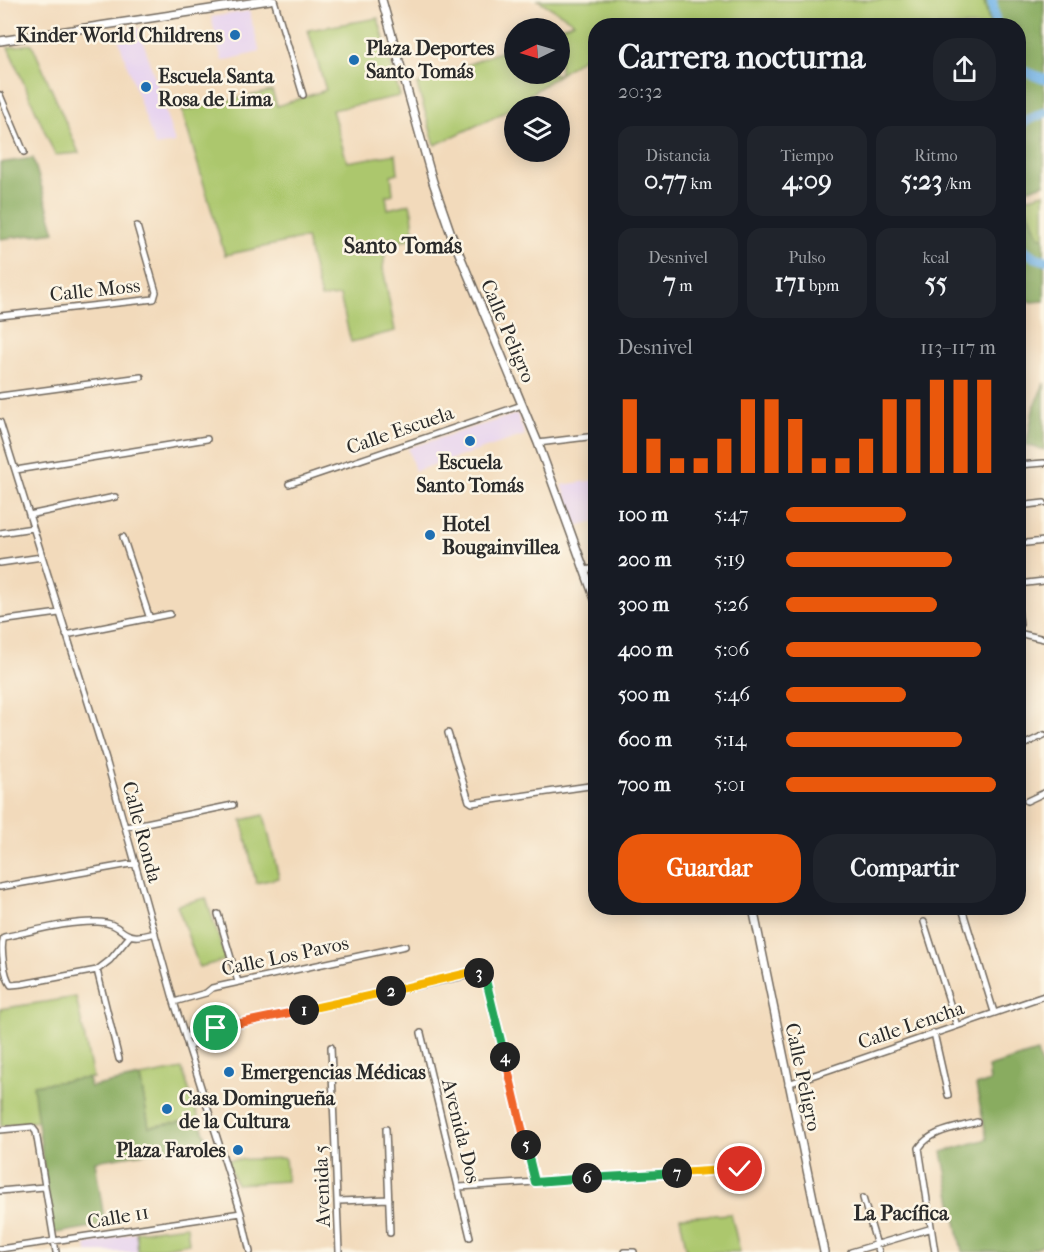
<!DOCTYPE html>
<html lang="es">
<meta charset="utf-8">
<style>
:root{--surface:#171b24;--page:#20242c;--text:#f1f3f6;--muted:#9ea1a6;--accent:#ea580c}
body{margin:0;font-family:"IM FELL French Canon",serif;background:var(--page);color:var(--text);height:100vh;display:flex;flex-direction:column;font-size:22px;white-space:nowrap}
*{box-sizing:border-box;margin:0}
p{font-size:20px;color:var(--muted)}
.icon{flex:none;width:33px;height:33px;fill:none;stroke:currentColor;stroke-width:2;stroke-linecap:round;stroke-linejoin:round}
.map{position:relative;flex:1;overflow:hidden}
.drawer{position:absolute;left:588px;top:18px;width:438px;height:897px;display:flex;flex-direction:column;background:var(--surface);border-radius:24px;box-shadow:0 3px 15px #0003}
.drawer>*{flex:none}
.needle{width:39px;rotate:265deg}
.buttons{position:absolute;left:504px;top:18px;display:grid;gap:12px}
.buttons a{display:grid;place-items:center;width:66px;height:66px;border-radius:50%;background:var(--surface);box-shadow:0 3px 15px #0003;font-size:30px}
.pin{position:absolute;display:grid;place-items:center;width:51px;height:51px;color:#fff;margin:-26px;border:3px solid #fff;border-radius:50%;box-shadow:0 2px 6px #0007}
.km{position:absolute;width:30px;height:30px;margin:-15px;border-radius:50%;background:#222;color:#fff;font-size:16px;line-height:30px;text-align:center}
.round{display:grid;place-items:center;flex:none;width:63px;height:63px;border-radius:24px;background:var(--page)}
.overview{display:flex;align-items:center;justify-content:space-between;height:102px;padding:0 30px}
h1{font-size:33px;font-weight:800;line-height:45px}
.stats{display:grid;grid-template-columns:repeat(3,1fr);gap:9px;height:102px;padding:6px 30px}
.stats div{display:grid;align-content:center;border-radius:15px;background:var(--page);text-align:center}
.stats b{font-size:26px;font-weight:800}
.stats small{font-size:16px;font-weight:400}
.stats p{font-size:16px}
.chart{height:168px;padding:12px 30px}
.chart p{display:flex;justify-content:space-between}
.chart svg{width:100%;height:108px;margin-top:6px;stroke:var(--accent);stroke-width:6}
.cta{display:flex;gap:12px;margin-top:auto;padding:12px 30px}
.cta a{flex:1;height:69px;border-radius:24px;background:var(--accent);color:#fff;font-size:24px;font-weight:800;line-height:69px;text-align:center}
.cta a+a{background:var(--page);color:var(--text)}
ul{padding:0 30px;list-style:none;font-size:20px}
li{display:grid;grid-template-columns:96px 72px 1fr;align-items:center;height:45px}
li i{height:15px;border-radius:8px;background:var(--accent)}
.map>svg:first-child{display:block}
.built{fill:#e6d2f0}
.green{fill:#acc76d;stroke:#6c794c;stroke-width:1.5}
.forest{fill:#89ac60;stroke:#5a6c46;stroke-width:1.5}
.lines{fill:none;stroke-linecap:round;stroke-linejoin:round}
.river{stroke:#75b5e9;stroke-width:10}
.street-casing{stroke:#71685d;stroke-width:8}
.secondary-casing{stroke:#71685d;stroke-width:10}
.street{stroke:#fff;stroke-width:5}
.secondary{stroke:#fff;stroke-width:7}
.split-1-casing{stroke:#fff;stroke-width:12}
.split-2-casing{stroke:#fff;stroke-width:12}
.split-3-casing{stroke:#fff;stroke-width:12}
.split-4-casing{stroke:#fff;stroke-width:12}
.split-5-casing{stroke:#fff;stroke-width:12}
.split-6-casing{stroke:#fff;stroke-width:12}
.split-7-casing{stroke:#fff;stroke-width:12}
.split-8-casing{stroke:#fff;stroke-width:12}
.split-1{stroke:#f0652b;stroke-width:8}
.split-2{stroke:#f5b400;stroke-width:8}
.split-3{stroke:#f5b400;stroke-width:8}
.split-4{stroke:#22a559;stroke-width:8}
.split-5{stroke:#f0652b;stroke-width:8}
.split-6{stroke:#22a559;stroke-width:8}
.split-7{stroke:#22a559;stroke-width:8}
.split-8{stroke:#f5b400;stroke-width:8}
.poi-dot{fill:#1f6fb2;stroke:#fcf5e5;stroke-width:2}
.labels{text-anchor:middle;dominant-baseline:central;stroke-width:5;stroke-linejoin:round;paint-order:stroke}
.poi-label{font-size:20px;font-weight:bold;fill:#2b2b2b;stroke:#fcf5e5;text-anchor:start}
.street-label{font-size:20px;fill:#2b2b2b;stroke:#fcf5e5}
.neighbourhood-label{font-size:21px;font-weight:bold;fill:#2b2b2b;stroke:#fcf5e5}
.quarter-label{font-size:22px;font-weight:bold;fill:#2b2b2b;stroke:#fcf5e5}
</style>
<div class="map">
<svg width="1044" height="1252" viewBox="0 0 1044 1252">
<rect width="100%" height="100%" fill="#fcf5e5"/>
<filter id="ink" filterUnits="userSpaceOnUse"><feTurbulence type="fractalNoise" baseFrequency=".0167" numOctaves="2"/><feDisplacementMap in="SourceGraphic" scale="12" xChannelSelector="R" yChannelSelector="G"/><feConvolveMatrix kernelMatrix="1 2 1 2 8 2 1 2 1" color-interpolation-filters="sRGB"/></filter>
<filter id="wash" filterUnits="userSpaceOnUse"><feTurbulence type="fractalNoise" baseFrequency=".008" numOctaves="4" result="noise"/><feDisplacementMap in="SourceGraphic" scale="24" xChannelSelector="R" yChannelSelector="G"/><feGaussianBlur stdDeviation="1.35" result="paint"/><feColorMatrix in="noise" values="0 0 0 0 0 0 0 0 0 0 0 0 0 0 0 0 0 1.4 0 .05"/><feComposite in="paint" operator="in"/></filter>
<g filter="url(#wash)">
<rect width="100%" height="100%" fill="#f2dabb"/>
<!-- built -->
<path class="built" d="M249,11L260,52L222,61L211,17Z
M139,28L175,143L155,146L116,32Z
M517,414L525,435L415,471L408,448Z
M595,480V521L577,526L562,485Z
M136,1232L138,1252H87L86,1244Z"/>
<!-- green -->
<path class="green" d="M538,0H984L990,26H596L595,50L501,114L435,145L417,85L514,46V74H560L559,28L574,22Z
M378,18L400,96L332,110L347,162L396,154L398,173L391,175L393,194L386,196L388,209L410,204C414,216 413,226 412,238L398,242L396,237L387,239L383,268L395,331L351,342L340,296L321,298L306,238L225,255L182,111L272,91L277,106L326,90L308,30Z
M32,44L79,153L55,155L8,47Z
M1044,193V238L1039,236L1022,199Z
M264,815L279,878L256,883L242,820Z
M206,898L226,960L199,967L177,905Z
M76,997L93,1078L34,1085L38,1121L1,1126L0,1009Z
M182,1069L199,1119L149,1127L140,1077Z
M285,1158L287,1181L236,1184L227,1160Z
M731,1214L740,1252H687L680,1217Z
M187,1226L189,1243L138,1252L136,1232Z"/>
<!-- forest -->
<path class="forest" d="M984,0H1044V184L1020,192L1039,236L1044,238V301L1031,302L1019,294L1018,26L990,25Z
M33,158L55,232L0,239V163Z
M1044,383V450L1026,445L1033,410Z
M1037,1052L1044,1074V1245L1027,1252H962L942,1152L987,1139L976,1086L990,1081L988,1067Z
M140,1077L149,1127L199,1119L208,1143L95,1161L105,1225L57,1233L52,1230L33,1085L88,1078L90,1087Z"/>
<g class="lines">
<!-- river -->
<path class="river" d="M992,0L996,26
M1018,69L1044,79
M1018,128L1024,122L1044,113
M1018,245L1034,257L1044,260"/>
</g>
</g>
<g filter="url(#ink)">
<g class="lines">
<defs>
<path id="street" d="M274,0L303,95
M0,95L24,152
M0,316L154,299L156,292L137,226
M0,396L141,377
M0,422L107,763L174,1002L241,1213L250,1252
M538,443L596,436
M1018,465L1044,463
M16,470L207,439
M289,484L522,405
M1018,506L1044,503
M29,515L115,497
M0,533L33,528
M123,537L150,619
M1018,544L1044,541
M0,563L42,557
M585,570L596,568
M1018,584L1044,581
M1018,609L1020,624
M0,621L59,613
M1018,633L1044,639
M66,635L170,614
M448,733L469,801L472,803L596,785
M1021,746L1044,735
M1027,801L1044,793
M126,827L233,805
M0,887L136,863
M962,908L994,1012
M218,914L238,982
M924,922L957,1026
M129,937L110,960L97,970L22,984L11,985C4,976 0,947 4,937C34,931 68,921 98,922C128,923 117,944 155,933
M97,970L119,1059
M174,1002L206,993L212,988L405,946
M421,1033L470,1237
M934,1033L948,1095
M185,1037L212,1028H222L478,973L486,980L535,1182
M188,1047L214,1037L222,1028
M331,1047L339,1252
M788,1084L1044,996
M386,1129L390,1233
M0,1130L32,1127L36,1132L56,1252
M459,1187L739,1169L745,1174
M0,1191L44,1187
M863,1198L879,1252
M339,1201L389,1199
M0,1249L241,1213
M624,1252H634
M851,1252L929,1229
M935,1252L919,1148C931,1130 957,1128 977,1122"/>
<path id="secondary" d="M382,0L433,182L451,234L538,443L596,602
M0,41L270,0
M753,908L824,1252"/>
</defs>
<!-- street casing -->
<use href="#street" class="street-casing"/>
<!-- secondary casing -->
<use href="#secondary" class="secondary-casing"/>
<!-- street -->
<use href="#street" class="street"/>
<!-- secondary -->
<use href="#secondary" class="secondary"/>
</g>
</g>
<g class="lines" filter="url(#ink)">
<defs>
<path id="split-1" d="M216,1028L304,1010"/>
<path id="split-2" d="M304,1010L391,991"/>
<path id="split-3" d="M391,991L472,972L479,973"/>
<path id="split-4" d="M479,973L486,980L505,1057"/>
<path id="split-5" d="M505,1057L526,1145"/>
<path id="split-6" d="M526,1145L535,1182L587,1178"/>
<path id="split-7" d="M587,1178L677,1173"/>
<path id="split-8" d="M677,1173L740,1169"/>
</defs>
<!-- split-1 casing -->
<use href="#split-1" class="split-1-casing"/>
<!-- split-2 casing -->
<use href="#split-2" class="split-2-casing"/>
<!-- split-3 casing -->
<use href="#split-3" class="split-3-casing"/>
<!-- split-4 casing -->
<use href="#split-4" class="split-4-casing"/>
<!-- split-5 casing -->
<use href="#split-5" class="split-5-casing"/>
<!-- split-6 casing -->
<use href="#split-6" class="split-6-casing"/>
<!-- split-7 casing -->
<use href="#split-7" class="split-7-casing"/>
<!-- split-8 casing -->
<use href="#split-8" class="split-8-casing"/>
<!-- split-1 -->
<use href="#split-1" class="split-1"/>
<!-- split-2 -->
<use href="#split-2" class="split-2"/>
<!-- split-3 -->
<use href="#split-3" class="split-3"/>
<!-- split-4 -->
<use href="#split-4" class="split-4"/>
<!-- split-5 -->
<use href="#split-5" class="split-5"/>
<!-- split-6 -->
<use href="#split-6" class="split-6"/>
<!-- split-7 -->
<use href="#split-7" class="split-7"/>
<!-- split-8 -->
<use href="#split-8" class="split-8"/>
</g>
<!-- markers -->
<g class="poi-dot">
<circle cx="235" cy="35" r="6"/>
<circle cx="354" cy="60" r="6"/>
<circle cx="146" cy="87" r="6"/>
<circle cx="470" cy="441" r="6"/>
<circle cx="430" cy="535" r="6"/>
<circle cx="229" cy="1072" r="6"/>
<circle cx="167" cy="1109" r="6"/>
<circle cx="238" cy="1150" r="6"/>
</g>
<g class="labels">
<!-- poi labels -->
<g class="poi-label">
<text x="223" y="35" text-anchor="end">Kinder World Childrens</text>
<text x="366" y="48">Plaza Deportes<tspan x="366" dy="23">Santo Tomás</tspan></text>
<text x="158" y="76">Escuela Santa<tspan x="158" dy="23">Rosa de Lima</tspan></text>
<text x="470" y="462" text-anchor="middle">Escuela<tspan x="470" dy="23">Santo Tomás</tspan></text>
<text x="442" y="524">Hotel<tspan x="442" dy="23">Bougainvillea</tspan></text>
<text x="241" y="1072">Emergencias Médicas</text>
<text x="179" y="1098">Casa Domingueña<tspan x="179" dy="23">de la Cultura</tspan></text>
<text x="226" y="1150" text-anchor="end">Plaza Faroles</text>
</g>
<!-- street labels -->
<g class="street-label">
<text transform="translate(95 290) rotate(-6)">Calle Moss</text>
<text transform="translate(508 331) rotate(67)">Calle Peligro</text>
<text transform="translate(400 430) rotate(-19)">Calle Escuela</text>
<text transform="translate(142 832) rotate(75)">Calle Ronda</text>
<text transform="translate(285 956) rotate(-12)">Calle Los Pavos</text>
<text transform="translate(911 1025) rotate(-19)">Calle Lencha</text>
<text transform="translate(803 1077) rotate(78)">Calle Peligro</text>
<text transform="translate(461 1131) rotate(76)">Avenida Dos</text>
<text transform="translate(322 1186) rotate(-92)">Avenida 5</text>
<text transform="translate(118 1217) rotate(-10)">Calle 11</text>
</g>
<!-- neighbourhood labels -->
<g class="neighbourhood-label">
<text x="901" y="1213">La Pacífica</text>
</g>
<!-- quarter labels -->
<g class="quarter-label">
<text x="403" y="246">Santo Tomás</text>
</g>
</g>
</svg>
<div class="buttons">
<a><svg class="needle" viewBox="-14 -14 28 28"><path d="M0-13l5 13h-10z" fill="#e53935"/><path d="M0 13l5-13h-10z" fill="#9ea1a6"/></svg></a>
<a><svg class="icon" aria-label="layers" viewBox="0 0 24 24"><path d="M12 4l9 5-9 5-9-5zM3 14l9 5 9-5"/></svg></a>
</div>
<div class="pin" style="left:216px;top:1028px;background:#1e9e55"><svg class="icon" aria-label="arrive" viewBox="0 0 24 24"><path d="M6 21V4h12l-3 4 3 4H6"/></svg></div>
<div class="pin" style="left:740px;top:1169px;background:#d93025"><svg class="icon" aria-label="check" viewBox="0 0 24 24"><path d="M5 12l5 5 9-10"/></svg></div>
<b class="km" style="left:304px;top:1010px">1</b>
<b class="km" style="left:391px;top:991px">2</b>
<b class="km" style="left:479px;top:973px">3</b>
<b class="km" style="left:505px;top:1057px">4</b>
<b class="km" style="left:526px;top:1145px">5</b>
<b class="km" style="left:587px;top:1178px">6</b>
<b class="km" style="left:677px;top:1173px">7</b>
<section class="drawer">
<div class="overview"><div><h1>Carrera nocturna</h1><p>20:32</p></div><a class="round"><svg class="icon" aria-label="share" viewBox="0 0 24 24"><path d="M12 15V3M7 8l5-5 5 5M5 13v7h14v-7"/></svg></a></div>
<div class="stats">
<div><p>Distancia</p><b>0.77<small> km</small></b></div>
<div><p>Tiempo</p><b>4:09</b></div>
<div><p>Ritmo</p><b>5:23<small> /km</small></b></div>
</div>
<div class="stats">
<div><p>Desnivel</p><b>7<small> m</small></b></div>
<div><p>Pulso</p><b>171<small> bpm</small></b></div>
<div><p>kcal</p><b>55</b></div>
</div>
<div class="chart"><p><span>Desnivel</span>113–117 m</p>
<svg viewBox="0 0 160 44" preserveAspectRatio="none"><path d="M5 44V14M15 44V30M25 44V38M35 44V38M45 44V30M55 44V14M65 44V14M75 44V22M85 44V38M95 44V38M105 44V30M115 44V14M125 44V14M135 44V6M145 44V6M155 44V6"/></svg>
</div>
<ul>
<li><b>100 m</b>5:47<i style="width:57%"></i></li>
<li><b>200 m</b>5:19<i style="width:79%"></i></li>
<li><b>300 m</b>5:26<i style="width:72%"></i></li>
<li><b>400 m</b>5:06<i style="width:93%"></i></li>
<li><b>500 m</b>5:46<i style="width:57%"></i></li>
<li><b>600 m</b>5:14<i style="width:84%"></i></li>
<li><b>700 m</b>5:01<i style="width:100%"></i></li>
</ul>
<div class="cta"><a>Guardar</a><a>Compartir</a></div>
</section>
</div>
